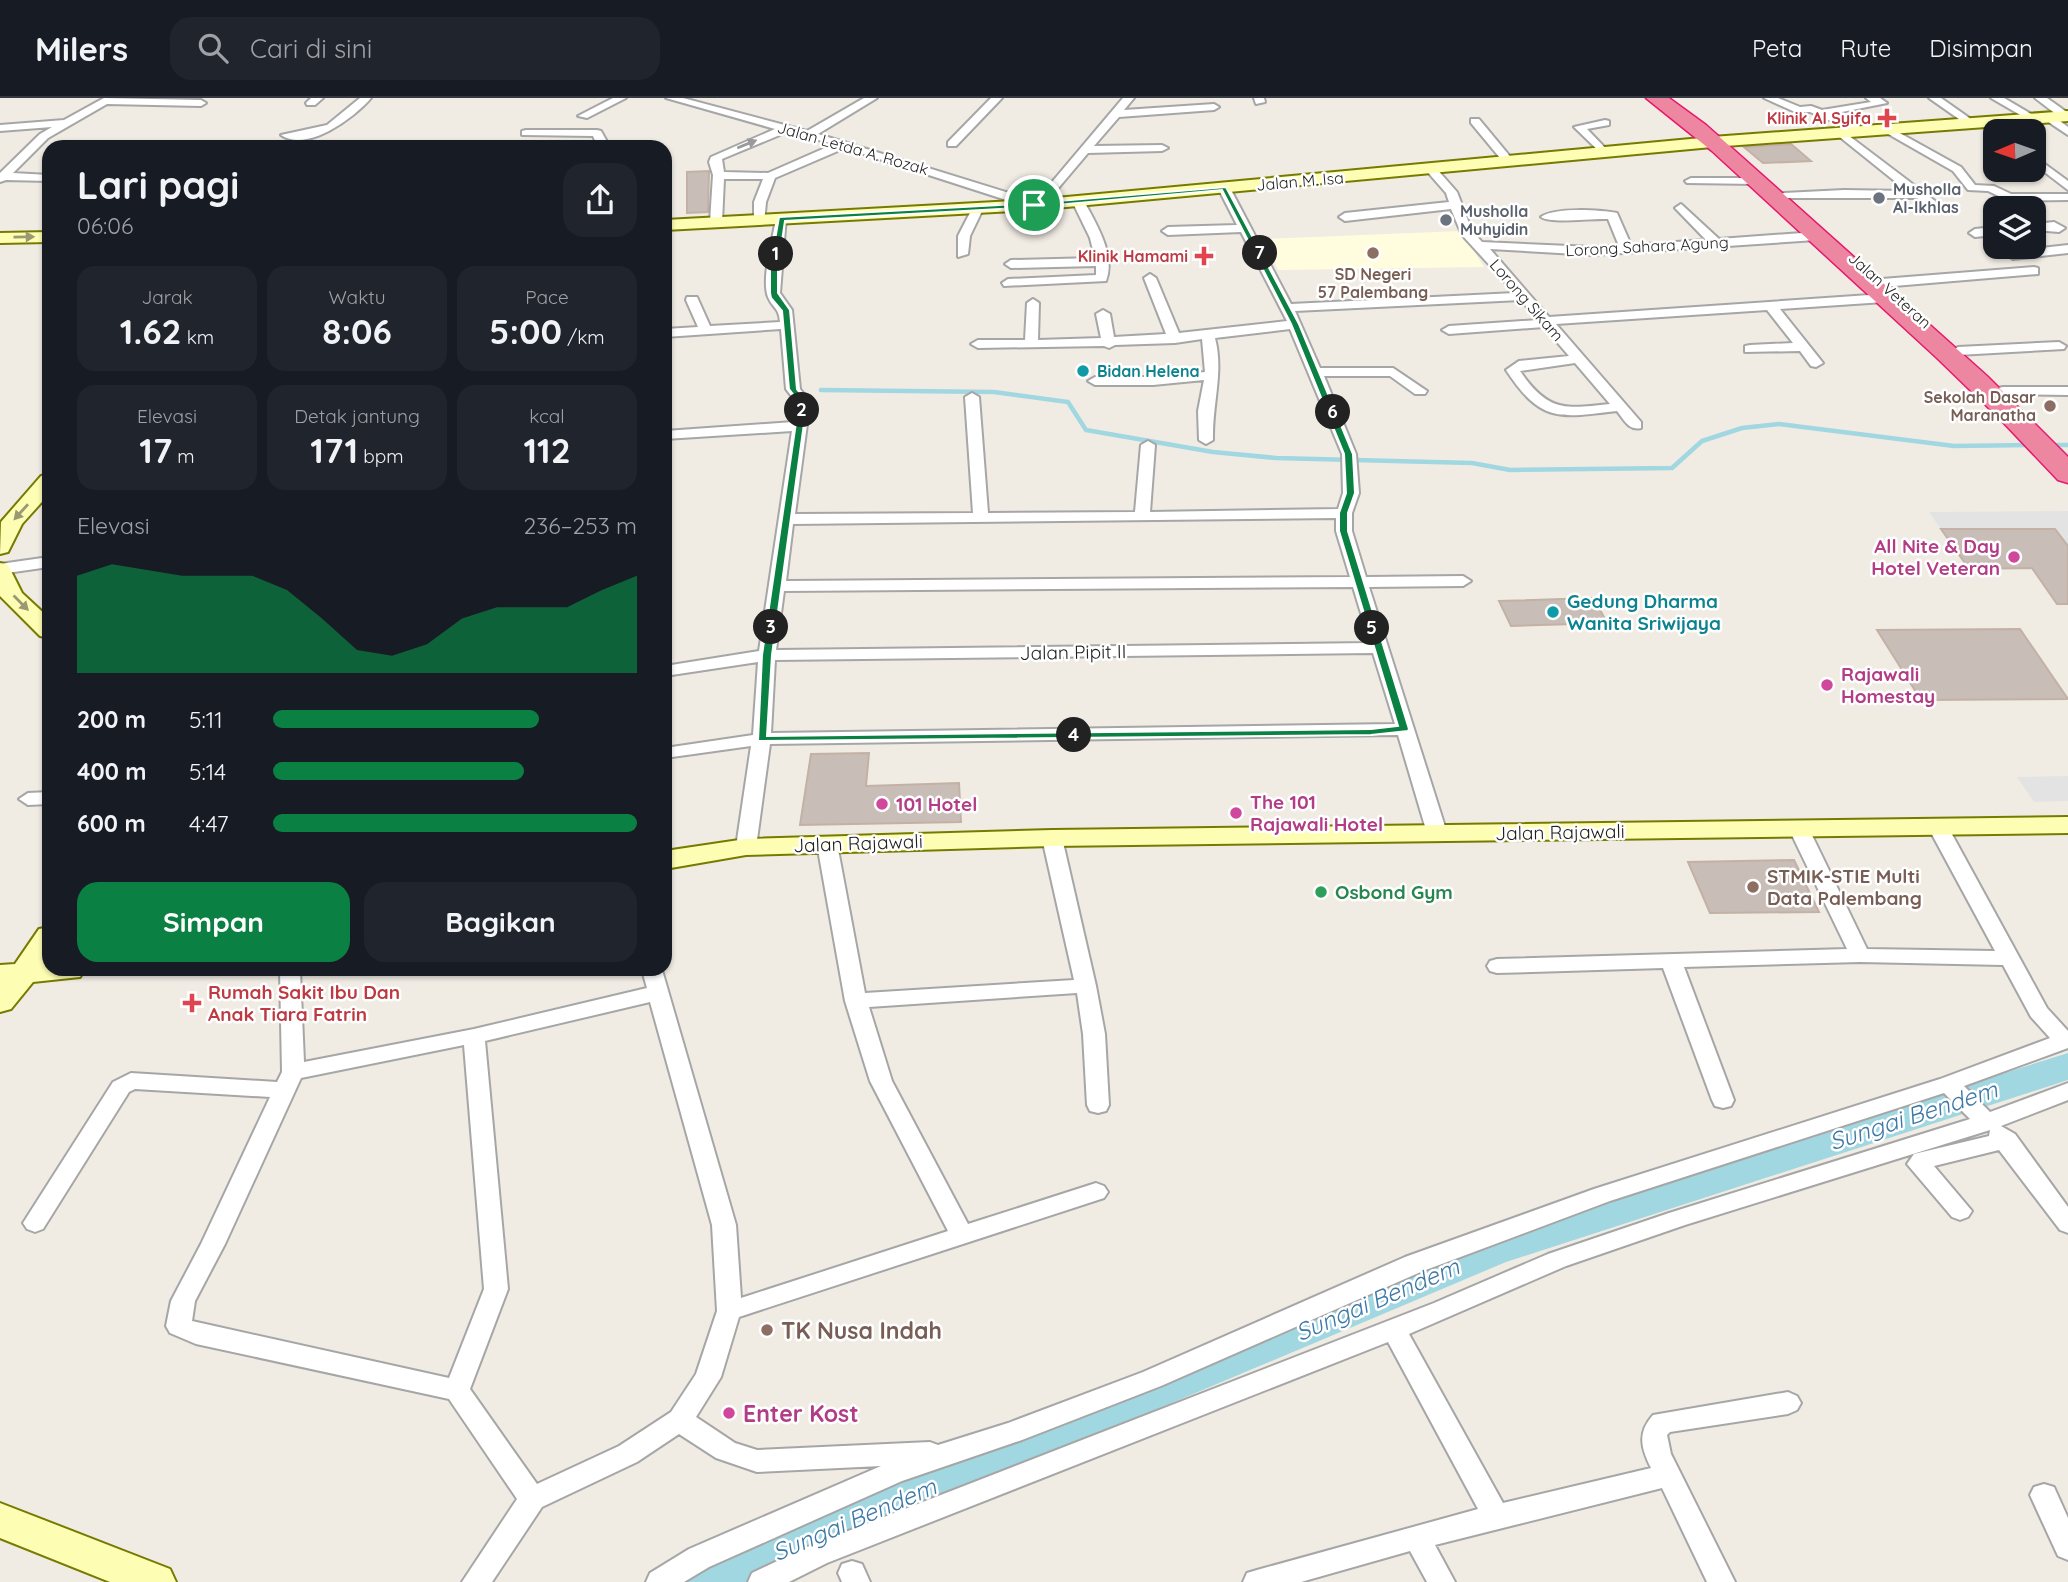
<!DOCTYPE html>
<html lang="id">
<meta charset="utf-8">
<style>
:root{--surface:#171b24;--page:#20242c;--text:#f1f3f6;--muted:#9ea1a6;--line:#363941;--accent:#0b8043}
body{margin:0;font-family:Quicksand,sans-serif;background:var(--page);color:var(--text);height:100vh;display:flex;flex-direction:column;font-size:26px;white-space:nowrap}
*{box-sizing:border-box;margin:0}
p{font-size:23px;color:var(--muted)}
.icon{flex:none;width:38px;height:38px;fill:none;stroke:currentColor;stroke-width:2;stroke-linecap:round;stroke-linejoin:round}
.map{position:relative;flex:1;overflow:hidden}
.details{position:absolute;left:42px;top:42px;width:630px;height:836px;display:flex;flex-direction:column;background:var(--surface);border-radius:21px;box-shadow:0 2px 5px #0004}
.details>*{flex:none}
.needle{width:46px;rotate:268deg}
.controls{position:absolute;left:1983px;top:21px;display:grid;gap:14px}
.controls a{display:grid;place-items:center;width:63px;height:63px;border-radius:14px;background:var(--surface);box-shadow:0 2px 5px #0004;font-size:35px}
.pin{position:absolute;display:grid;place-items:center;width:60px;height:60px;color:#fff;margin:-30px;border:4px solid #fff;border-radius:50%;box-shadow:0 2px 7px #0007}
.km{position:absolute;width:35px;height:35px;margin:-18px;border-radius:50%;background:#222;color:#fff;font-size:19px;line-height:35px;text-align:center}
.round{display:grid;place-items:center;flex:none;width:74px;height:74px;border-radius:21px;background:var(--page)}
.headline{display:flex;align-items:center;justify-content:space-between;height:119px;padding:0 35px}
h1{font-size:38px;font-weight:700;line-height:52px}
.figures{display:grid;grid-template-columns:repeat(3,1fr);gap:10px;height:119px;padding:7px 35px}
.figures div{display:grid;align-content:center;border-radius:18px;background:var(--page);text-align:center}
.figures b{font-size:35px;font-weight:700}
.figures small{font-size:19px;font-weight:400}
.figures p{font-size:19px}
.chart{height:196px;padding:14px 35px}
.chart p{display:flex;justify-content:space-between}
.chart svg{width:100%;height:126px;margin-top:7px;fill:var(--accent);opacity:.7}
.cta{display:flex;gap:14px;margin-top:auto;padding:14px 35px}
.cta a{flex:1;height:80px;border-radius:21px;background:var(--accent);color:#fff;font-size:28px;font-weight:700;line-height:80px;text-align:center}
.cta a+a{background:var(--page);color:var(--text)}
ul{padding:0 35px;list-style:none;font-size:23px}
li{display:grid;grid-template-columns:112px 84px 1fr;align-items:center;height:52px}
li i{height:18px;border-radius:9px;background:var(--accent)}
header{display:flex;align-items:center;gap:42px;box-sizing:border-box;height:98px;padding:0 35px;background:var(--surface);border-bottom:2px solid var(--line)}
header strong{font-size:33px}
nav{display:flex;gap:38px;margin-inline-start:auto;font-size:24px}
.search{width:490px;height:63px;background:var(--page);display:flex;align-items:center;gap:18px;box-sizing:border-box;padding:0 24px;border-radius:21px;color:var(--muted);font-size:26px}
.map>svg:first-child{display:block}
.education{fill:#fffdde}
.parking{fill:#e3e3e3}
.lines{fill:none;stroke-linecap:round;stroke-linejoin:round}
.stream{stroke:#a1d7e1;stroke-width:4.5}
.river{fill:#a1d7e1;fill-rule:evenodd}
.building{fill:#c9bdb7;stroke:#c3b1a5;stroke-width:2}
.street-casing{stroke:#a6a6a6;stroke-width:4}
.secondary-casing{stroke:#767b00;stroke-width:4}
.highway-casing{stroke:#e8176c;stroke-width:3}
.street{fill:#fff;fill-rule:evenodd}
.secondary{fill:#fefdb4;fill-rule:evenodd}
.highway{fill:#ed86a0;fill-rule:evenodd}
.oneway{fill:#9a9a9a}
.oneway2{fill:#9a9971}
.route{fill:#0b8043;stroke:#fff;stroke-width:2;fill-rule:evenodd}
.health-dot{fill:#e0444e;stroke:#fff;stroke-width:2.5}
.worship-dot{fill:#6b7280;stroke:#fff;stroke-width:2.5}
.education-dot{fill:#8d6e63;stroke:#fff;stroke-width:2.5}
.culture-dot{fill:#0f9aa8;stroke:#fff;stroke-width:2.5}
.hotel-dot{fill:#d1479c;stroke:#fff;stroke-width:2.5}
.leisure-dot{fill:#2e9e5b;stroke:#fff;stroke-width:2.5}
.labels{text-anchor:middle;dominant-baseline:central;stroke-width:5;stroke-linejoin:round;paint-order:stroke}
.far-health-label{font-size:16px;font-weight:bold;fill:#be3a42;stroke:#fff;text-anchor:end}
.far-street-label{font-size:16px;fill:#1f1f1f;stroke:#fff}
.far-worship-label{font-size:16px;font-weight:bold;fill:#5b616d;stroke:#fff;text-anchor:start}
.far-education-label{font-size:16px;font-weight:bold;fill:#785e54;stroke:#fff}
.far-culture-label{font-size:16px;font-weight:bold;fill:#0d838f;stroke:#fff;text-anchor:start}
.hotel-label{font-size:19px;font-weight:bold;fill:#b23c85;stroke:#fff;text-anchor:start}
.culture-label{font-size:19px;font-weight:bold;fill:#0d838f;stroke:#fff;text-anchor:start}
.street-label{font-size:19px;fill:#1f1f1f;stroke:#fff}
.education-label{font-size:19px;font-weight:bold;fill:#785e54;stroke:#fff;text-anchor:start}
.leisure-label{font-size:19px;font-weight:bold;fill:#27864d;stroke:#fff;text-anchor:start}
.health-label{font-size:19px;font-weight:bold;fill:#be3a42;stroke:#fff;text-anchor:start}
.near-education-label{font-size:23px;font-weight:bold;fill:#785e54;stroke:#fff;text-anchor:start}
.near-hotel-label{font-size:23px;font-weight:bold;fill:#b23c85;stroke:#fff;text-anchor:start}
.near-water-label{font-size:24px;font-style:italic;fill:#3e78a6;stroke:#fff}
</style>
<header>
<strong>Milers</strong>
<div class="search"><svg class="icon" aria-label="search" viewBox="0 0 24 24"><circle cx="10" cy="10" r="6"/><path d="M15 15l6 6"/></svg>Cari di sini</div>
<nav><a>Peta</a><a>Rute</a><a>Disimpan</a></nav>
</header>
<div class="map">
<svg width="2068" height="1484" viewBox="0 0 2068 1484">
<rect width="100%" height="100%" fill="#f0ece4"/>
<!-- education -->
<path class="education" d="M1461,133L1484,169L1278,172L1264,141Z"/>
<!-- parking -->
<path class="parking" d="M2068,413V448L2055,431H1941L1929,414Z
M2068,678V703L2034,704L2017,679Z"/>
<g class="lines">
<!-- stream -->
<path class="stream" d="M821,292L994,294L1068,304L1086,332L1213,354L1276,360L1472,365L1510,372L1672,370L1702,343L1742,330L1779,326L1954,348L2031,347
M2051,347H2068"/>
<!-- river -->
<path class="river" d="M2068,955V982L1506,1164L748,1484H680L693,1463L1476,1142Z"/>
</g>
<!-- building -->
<path class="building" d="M1791,46L1811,63L1763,65L1744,49Z
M709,73L708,114L687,115V74Z
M1941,431H2055L2068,448V506H2057L2032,470L1969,471Z
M1594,500L1607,525L1511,528L1499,503Z
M2020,531L2068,601L1921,602L1877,532Z
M869,655L866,688L959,685L961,724L800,727L811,656Z
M1794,762L1819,814L1710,815L1688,764Z"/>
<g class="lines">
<defs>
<path id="street" d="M104,0L201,2L206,5L201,8L107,6L48,40L13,75L49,77V83L6,82L0,84V75L40,36L52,29L0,33V27L64,22Z
M311,0H323L315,7H307L306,5Z
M360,0H371C354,20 307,55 281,37L327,27Z
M613,0H626L587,20L578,18Z
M666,0H683L807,33L864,0H877L818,36L1025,100L1047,90L1123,0H1134L1124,12L1214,6L1219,9L1214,12L1119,19L1094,48L1162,47L1168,50L1162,53L1088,55L1055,94L1036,104L1040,107L1034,111L845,50L775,80L766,104L764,125L754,122V104L763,81H724L722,124L716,128L710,124L713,77L709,64L711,59L775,31ZM787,34L834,46L768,75L724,74L722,61Z
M991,0H1002L956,48H948V44Z
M1254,0H1264L1265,4L1256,6Z
M1764,0H1778L1800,9L1811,8L1822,12L1871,4L1866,0H1880L1887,5L1832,16L1863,30V34L1859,35L1810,14H1795Z
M1929,0H1941L1975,24L1966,26Z
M1991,0H2004L2038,20L2029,22Z
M2035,0H2047L2068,15V20H2061Z
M2044,17H2052L2068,29V37L2044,21Z
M1988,20L2005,33L1995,34L1983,23Z
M1471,21H1479L1513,62V66H1505L1471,25Z
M1605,22L1609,23V27L1587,31L1610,55L1604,58L1574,29Z
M1887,28L1961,69L1975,87L1994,88L2011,96H2068V102L2009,103L1988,93L1968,92L1953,73L1883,33L1882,31Z
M1840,31L1935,103V107H1927L1917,100H1780V96L1784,95L1844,92L1907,93L1836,36V32Z
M526,32H597L601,33L610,49H598L593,38L522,37V33Z
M2034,58L2068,83V92L2034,66Z
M1431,68L1435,69L1457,94L1472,133L1482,144L1593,149L1619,148L1608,121C1593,120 1550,126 1541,119C1555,109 1600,112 1617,115L1631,147L1706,142L1677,112L1675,110L1681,106L1719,141L1816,134L1822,138L1816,142L1593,157L1490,151L1549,219L1884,196L1890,200L1884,204L1780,211L1823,265L1816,269L1811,268L1800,253L1745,254V248L1750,247L1793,245L1767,212L1556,226L1641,324V330C1629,333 1624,322 1617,313C1558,320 1541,325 1506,272L1519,263L1569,258L1544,229L1449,236L1442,232L1449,228L1538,222L1521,202L1295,213L1320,270H1393L1427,293L1425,296H1415L1390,278H1324L1356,356L1359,395L1352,415V433L1366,479L1463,478L1471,483L1463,488L1369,489L1447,735L1444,739H1430L1427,735L1398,637L770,646L756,749L753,753H739L736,749L751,648L665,660V650L753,637L758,564L665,578V568L759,553L792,333L665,341V333L793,324L796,304L786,291L781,231L665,239V231L698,229L686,202L687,199H697L710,228L780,224C779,209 773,211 768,199C761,181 773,140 776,121L786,118L780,195L792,212L800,291L810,304L795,416L973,415L965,299L972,295L979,299L988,415L1135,414L1141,347L1148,343L1155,347L1150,414L1338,411L1343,395L1342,356L1290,231L1215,240C1224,274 1212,306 1213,342L1206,346L1199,342L1198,313L1204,282L1153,287H1095L1088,283L1095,279H1153L1205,274L1202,241L1175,245L1115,247L1109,250L1104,248L978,250L971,246L978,242H1025L1027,205L1033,201L1039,205L1038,242L1101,240L1096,216L1103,212L1110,216L1114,239L1166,236L1144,180L1150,176L1156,180L1179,235L1287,223L1241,134L1168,137L1162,133L1168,129L1237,127L1218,90L1224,87L1230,90L1291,206L1515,195L1462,137L1451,111L1345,123L1339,119L1345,115L1449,104L1446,95L1425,71ZM1575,265L1610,306C1565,311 1548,314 1520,273ZM1336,420V433L1350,479L786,483L793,426ZM1353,489L1370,545L776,552L784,493ZM1373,555L1395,626L771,635L775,562Z
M1691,80H1756L1762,83L1756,86L1687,85L1685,83Z
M1078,99L1084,103C1096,126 1116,157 1106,183L1004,188L1002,185L1008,181L1096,177V168L1011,170L1005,166L1011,162L1095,160L1090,140L1072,103Z
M973,109L983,111L970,138L968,156L958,159V138Z
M2054,124L2065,130L2059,134L2034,132V126Z
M1995,129V137L1975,139L1969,135L1975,131Z
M2068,147V155L2013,161L2007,157L2013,153Z
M2034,169L2038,170V176L1882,189L1876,185L1882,181Z
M2059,244L2066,248L2064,251L1958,257L1951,253L1958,249Z
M2003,289H2068V297L1998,296V290Z
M49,459V469L0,476V466Z
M49,694V706L28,707L19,701L28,695Z
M1938,723L1948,729L2047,910L2068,933V950L1964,988L1990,1014L2068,985V1002L2001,1028L2015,1036L2068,1109V1135L2060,1132L1999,1052L1934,1068L1972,1113L1968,1119L1960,1122L1952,1119L1907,1066L1914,1056L1989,1038L1990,1032L1685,1127L1566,1168L1409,1236L1503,1405L1651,1370C1641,1350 1637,1335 1653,1317L1788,1294L1797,1298L1801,1305L1797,1312L1788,1316L1670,1334L1667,1337L1671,1356L1735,1484H1707L1662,1390L1435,1447L1455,1484H1427L1410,1453L1301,1484H1243L1247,1475L1257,1472L1478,1411L1388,1244L827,1465L789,1484H748L752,1475L807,1449L1434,1205L1548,1156L1669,1115L1970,1021L1944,995L1610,1103L1423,1173L1161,1288L1022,1342L902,1383L709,1469L684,1484H646L650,1475L689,1451L881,1368L757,1374L716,1360L679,1336L637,1364L542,1409L492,1484H462L517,1401L449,1301L196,1246L170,1235L166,1228L171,1203L201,1146L270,999L135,991L129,994L43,1131L35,1134L27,1131L23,1125L113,984L131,975L277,984L282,974L280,872H300L304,964L474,931L647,890L642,872H662L736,1127L741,1200L948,1133L870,983L845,903L817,746L827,740L837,746L865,895L1074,882L1042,740L1052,734L1062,740L1096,888L1105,936L1109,1007L1106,1013L1098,1015L1090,1013L1087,1007L1083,936L1077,895L869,909L892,983L968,1126L1096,1085L1104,1088L1108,1094L1104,1100L739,1219L721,1279L696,1319L735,1345L757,1352L930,1344L938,1347L1008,1325L1143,1274L1405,1159L1594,1091L1940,981L2050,940L2031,919L2003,867L1860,864L1684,869L1734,1002L1731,1008L1723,1010L1715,1008L1712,1002L1663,870L1497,875L1490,873L1487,868L1490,863L1497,861L1847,851L1789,731L1799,725L1809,731L1867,851L1995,853L1928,729ZM650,904L712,1127L717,1213L696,1276L671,1314L619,1348L537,1386L470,1291L508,1191L485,943ZM464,947L484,1191L449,1280L192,1223L195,1203L225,1146L301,980Z
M2044,1386L2054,1389L2068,1420V1462L2058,1458L2030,1397L2034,1389Z
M852,1463L862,1466L870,1484H842L838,1475L842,1466Z"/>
<path id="secondary" d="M2068,13V23L1712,49L1034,112L665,132V122L1034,102L1712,39Z
M49,134V144L0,145V135Z
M49,376V396L22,426L8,454L0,456L1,424L41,378Z
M0,465L8,467L22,495L49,520V540L40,538L0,498Z
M2068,719V735L1052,748L746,757L665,771V753L746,741L1052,732Z
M49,829L47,864H49V872H84L80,879L33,884L11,911L0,914V867L15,866L39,831Z
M0,1405L170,1471L176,1484H110L0,1440Z"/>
<path id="highway" d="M1646,0H1669L1706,27L1987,278L2068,359V385L2058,382L1999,320L1937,260L1712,53Z"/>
</defs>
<!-- street casing -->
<use href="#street" class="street-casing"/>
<!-- secondary casing -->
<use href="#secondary" class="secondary-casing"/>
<!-- highway casing -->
<use href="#highway" class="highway-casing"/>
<!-- street -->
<use href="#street" class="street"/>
<!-- secondary -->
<use href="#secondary" class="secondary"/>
<!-- highway -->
<use href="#highway" class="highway"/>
</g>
<!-- one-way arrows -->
<defs><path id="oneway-solid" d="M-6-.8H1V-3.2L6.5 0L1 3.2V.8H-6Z" transform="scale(1.75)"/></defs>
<use class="oneway" href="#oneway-solid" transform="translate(747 46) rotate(-22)"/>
<g class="oneway2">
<use href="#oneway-solid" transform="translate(24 139) rotate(-1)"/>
<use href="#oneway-solid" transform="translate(21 414) rotate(132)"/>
<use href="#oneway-solid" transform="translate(21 505) rotate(45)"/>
</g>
<!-- route -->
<path class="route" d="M1226,89L1299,226L1353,356L1355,395L1348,415V433L1409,631L1408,633L1371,637L758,643L762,557L799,304L789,291L782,213L771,200L770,195V170L779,119L1034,105ZM1222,92L1291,226L1344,356L1346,395L1339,415V433L1398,628L1371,631L767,638L772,557L807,304L797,291L790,212L778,195V170L785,123L1034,109Z"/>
<!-- markers -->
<g class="health-dot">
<path d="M1883.5 9.5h7v7h7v7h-7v7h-7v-7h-7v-7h7z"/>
<path d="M1200.5 147.5h7v7h7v7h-7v7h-7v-7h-7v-7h7z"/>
<path d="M188.5 894.5h7v7h7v7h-7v7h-7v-7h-7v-7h7z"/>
</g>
<g class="worship-dot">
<circle cx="1879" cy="100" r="7"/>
<circle cx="1446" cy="122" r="7"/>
</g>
<g class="education-dot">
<circle cx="1373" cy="155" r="7"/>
<circle cx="2050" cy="308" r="7"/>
<circle cx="1753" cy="789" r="7"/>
<circle cx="767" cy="1232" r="7"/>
</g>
<g class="culture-dot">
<circle cx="1083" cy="273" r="7"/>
<circle cx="1553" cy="514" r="7"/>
</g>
<g class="hotel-dot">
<circle cx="2014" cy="459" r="7"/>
<circle cx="1827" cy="587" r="7"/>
<circle cx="882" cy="706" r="7"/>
<circle cx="1236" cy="715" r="7"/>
<circle cx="729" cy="1315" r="7"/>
</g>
<circle class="leisure-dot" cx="1321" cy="794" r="7"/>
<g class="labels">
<!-- far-health labels -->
<g class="far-health-label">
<text x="1871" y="20">Klinik Al Syifa</text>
<text x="1188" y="158">Klinik Hamami</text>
</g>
<!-- far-street labels -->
<g class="far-street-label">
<text transform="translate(853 50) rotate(16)">Jalan Letda A. Rozak</text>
<text transform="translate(1300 83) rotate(-5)">Jalan M. Isa</text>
<text transform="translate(1647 148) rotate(-3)">Lorong Sahara Agung</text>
<text transform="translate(1890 192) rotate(42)">Jalan Veteran</text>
<text transform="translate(1527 202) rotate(49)">Lorong Sikam</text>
</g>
<!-- far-worship labels -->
<g class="far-worship-label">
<text x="1893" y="91">Musholla<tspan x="1893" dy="18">Al-Ikhlas</tspan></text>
<text x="1460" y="113">Musholla<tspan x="1460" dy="18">Muhyidin</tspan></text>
</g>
<!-- far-education labels -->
<g class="far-education-label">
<text x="1373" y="176">SD Negeri<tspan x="1373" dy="18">57 Palembang</tspan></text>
<text x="2036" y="299" text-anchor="end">Sekolah Dasar<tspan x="2036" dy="18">Maranatha</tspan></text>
</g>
<!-- far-culture labels -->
<g class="far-culture-label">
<text x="1097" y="273">Bidan Helena</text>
</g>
<!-- hotel labels -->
<g class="hotel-label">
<text x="2000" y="448" text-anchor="end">All Nite &amp; Day<tspan x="2000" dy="22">Hotel Veteran</tspan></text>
<text x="1841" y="576">Rajawali<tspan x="1841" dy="22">Homestay</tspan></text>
<text x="1250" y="704">The 101<tspan x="1250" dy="22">Rajawali Hotel</tspan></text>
<text x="896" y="706">101 Hotel</text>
</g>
<!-- culture labels -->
<g class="culture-label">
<text x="1567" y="503">Gedung Dharma<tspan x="1567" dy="22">Wanita Sriwijaya</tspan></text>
</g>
<!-- street labels -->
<g class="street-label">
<text transform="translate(1073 554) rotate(-1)">Jalan Pipit II</text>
<text transform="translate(1560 734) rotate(-1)">Jalan Rajawali</text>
<text transform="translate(858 745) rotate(-2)">Jalan Rajawali</text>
</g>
<!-- education labels -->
<g class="education-label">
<text x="1767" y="778">STMIK-STIE Multi<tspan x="1767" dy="22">Data Palembang</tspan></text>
</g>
<!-- leisure labels -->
<g class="leisure-label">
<text x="1335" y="794">Osbond Gym</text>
</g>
<!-- health labels -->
<g class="health-label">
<text x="208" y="894">Rumah Sakit Ibu Dan<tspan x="208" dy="22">Anak Tiara Fatrin</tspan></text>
</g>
<!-- near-education labels -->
<g class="near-education-label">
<text x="781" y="1232">TK Nusa Indah</text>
</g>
<!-- near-hotel labels -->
<g class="near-hotel-label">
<text x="743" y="1315">Enter Kost</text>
</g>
<!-- near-water labels -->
<g class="near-water-label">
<text transform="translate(1913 1017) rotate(-18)">Sungai Bendem</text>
<text transform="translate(1377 1201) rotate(-23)">Sungai Bendem</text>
<text transform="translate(854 1421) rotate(-23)">Sungai Bendem</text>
</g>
</g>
</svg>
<div class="controls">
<a><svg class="needle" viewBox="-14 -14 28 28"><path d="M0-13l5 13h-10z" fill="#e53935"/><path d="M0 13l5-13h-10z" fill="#9ea1a6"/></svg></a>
<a><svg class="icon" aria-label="layers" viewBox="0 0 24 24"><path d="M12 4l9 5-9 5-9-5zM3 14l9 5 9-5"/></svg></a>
</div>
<div class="pin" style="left:1034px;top:107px;background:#1e9e55"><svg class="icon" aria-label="arrive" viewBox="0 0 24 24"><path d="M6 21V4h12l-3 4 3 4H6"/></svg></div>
<b class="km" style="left:776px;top:156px">1</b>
<b class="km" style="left:802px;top:312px">2</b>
<b class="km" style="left:771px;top:529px">3</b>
<b class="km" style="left:1074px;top:637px">4</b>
<b class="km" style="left:1372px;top:530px">5</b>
<b class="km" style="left:1333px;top:314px">6</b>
<b class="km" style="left:1260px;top:155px">7</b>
<section class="details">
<div class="headline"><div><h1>Lari pagi</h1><p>06:06</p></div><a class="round"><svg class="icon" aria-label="share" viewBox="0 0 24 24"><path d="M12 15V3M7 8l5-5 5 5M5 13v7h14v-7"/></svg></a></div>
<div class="figures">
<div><p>Jarak</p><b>1.62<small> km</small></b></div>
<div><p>Waktu</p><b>8:06</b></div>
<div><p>Pace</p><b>5:00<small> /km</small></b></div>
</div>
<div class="figures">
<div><p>Elevasi</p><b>17<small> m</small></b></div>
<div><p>Detak jantung</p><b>171<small> bpm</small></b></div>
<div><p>kcal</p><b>112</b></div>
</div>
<div class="chart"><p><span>Elevasi</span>236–253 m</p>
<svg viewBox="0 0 160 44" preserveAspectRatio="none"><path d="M0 44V10L10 6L20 8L30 10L40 10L50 10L60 15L70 25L80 36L90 38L100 34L110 25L120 21L130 21L140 21L150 15L160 10V44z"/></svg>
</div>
<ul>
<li><b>200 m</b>5:11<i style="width:73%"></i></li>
<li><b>400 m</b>5:14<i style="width:69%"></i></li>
<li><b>600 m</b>4:47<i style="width:100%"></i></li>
</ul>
<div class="cta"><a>Simpan</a><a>Bagikan</a></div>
</section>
</div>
